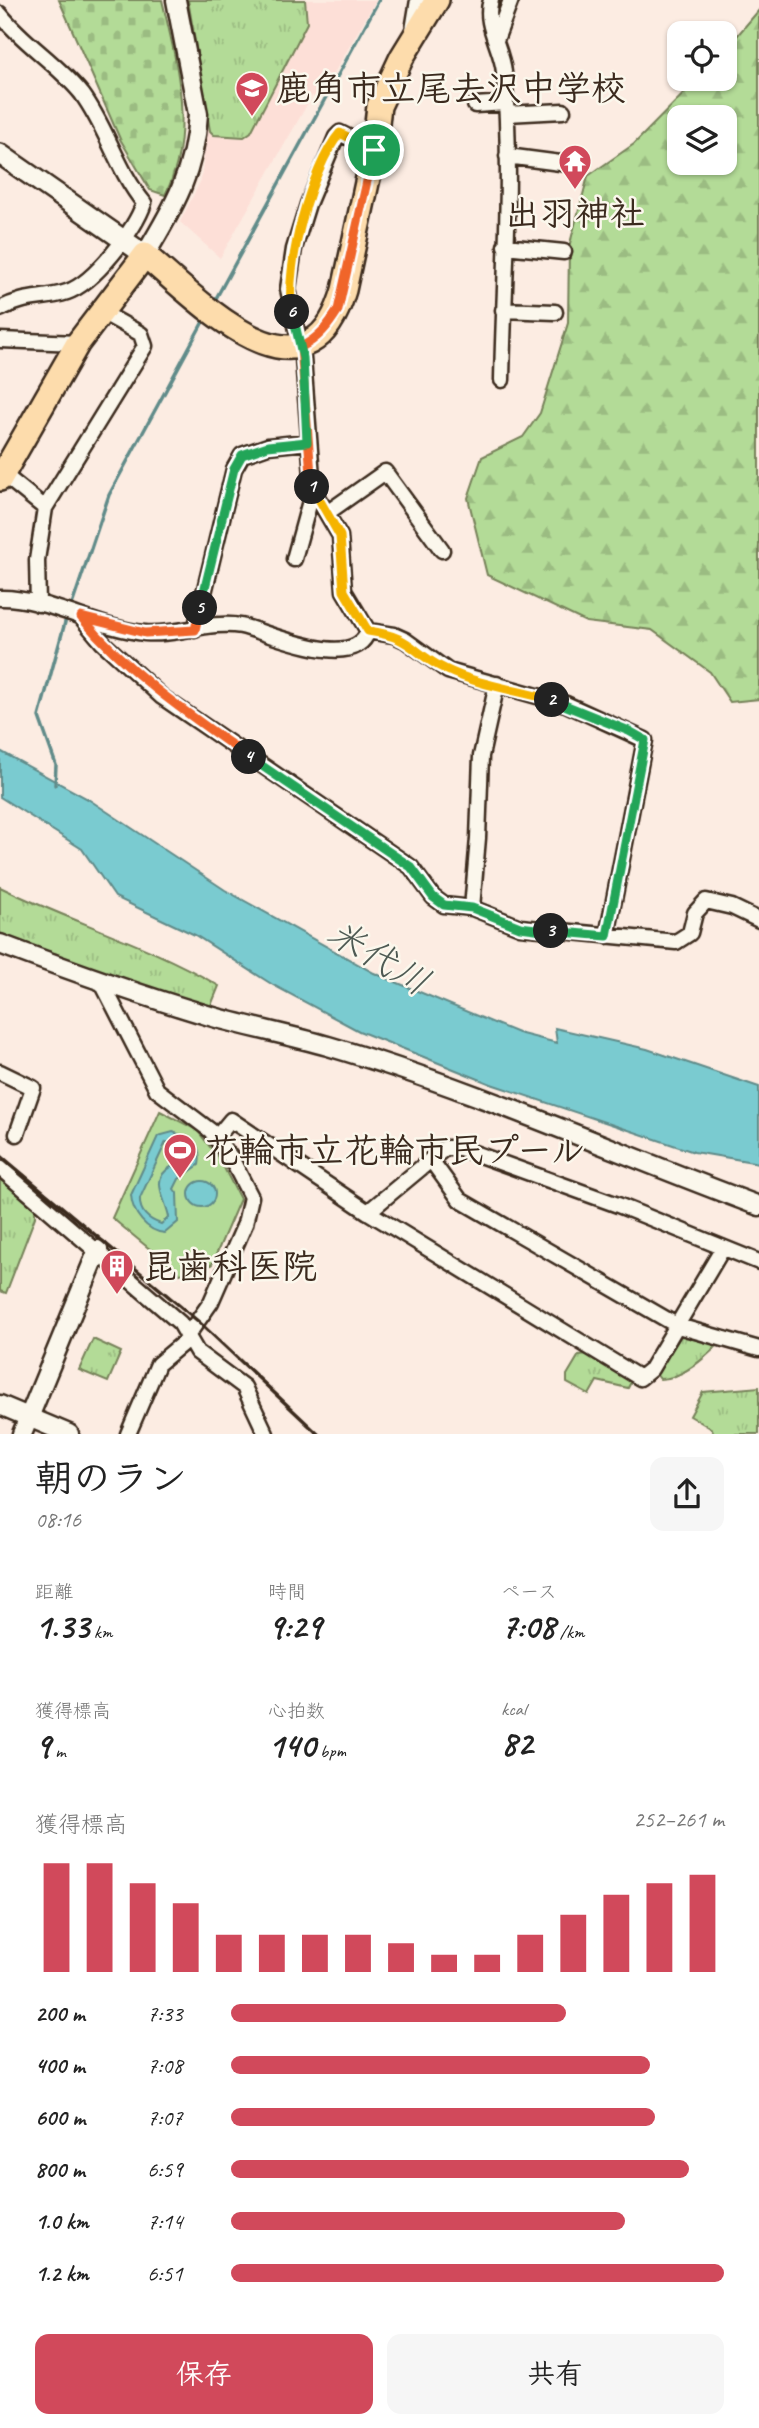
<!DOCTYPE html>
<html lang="ja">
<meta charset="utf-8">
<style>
:root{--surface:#fff;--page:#f6f6f6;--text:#222;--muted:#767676;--accent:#d1495b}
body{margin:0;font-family:Caveat,"Klee One",sans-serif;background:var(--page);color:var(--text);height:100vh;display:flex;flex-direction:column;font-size:26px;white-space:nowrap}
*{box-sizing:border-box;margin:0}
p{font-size:23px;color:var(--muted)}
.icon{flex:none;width:38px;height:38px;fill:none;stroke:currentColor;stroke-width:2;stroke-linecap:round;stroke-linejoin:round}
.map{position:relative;height:1434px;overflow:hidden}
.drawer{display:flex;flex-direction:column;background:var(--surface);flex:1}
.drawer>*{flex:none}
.tools{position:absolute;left:667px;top:21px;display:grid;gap:14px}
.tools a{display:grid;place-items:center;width:70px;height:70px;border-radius:14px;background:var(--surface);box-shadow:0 2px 5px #0004;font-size:35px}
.pin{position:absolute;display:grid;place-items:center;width:60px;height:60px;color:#fff;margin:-30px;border:4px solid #fff;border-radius:50%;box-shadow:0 2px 7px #0007}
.km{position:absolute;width:35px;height:35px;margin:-18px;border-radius:50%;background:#222;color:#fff;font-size:19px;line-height:35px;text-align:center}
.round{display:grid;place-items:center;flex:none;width:74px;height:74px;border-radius:14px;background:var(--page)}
.head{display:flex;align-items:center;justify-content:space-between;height:119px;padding:0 35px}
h1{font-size:38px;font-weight:700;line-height:52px}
.figures{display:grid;grid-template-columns:repeat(3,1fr);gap:10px;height:119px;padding:7px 35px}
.figures div{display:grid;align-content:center}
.figures b{font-size:35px;font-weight:700}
.figures small{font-size:19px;font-weight:400}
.figures p{font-size:19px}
.chart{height:196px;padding:14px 35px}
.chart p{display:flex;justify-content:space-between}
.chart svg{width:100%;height:126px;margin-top:7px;stroke:var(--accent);stroke-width:6}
.primary-button{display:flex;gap:14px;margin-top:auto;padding:14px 35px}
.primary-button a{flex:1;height:80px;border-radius:14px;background:var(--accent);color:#fff;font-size:28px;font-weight:700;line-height:80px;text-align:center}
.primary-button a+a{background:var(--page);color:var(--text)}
ul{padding:0 35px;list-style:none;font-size:23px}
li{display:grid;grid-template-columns:112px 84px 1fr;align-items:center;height:52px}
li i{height:18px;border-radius:9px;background:var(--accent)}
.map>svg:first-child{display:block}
.built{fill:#fddfd7}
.grass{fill:url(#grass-tufts);stroke:#77825a;stroke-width:2}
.forest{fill:url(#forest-firs);stroke:#77825a;stroke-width:2;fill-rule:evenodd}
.cemetery{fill:url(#cemetery-stones);stroke:#77825a;stroke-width:2}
.pitch{fill:#b3db97;stroke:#77825a;stroke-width:2}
.water{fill:#7acbd0;stroke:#618b89;stroke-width:2;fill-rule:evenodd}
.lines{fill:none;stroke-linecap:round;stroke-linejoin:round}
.stream{stroke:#618b89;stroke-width:3.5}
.minor-casing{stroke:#3b2a1e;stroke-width:19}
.tertiary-casing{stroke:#3b2a1e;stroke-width:23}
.secondary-casing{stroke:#3b2a1e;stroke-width:24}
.primary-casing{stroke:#3b2a1e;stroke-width:28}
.minor{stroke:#fbf7ec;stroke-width:14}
.tertiary{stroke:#fbf7ec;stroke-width:18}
.secondary{stroke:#fbf7ec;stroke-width:19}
.primary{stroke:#fddcac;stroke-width:23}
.rail{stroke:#3b2a1e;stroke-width:3.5}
.split-1-casing{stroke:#fff;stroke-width:14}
.split-2-casing{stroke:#fff;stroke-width:14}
.split-3-casing{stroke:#fff;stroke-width:14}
.split-4-casing{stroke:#fff;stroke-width:14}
.split-5-casing{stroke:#fff;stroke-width:14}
.split-6-casing{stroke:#fff;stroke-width:14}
.split-7-casing{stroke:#fff;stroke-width:14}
.split-1{stroke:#f0652b;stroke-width:9}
.split-2{stroke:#f5b400;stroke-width:9}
.split-3{stroke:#22a559;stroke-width:9}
.split-4{stroke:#22a559;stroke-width:9}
.split-5{stroke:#f0652b;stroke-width:9}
.split-6{stroke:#22a559;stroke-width:9}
.split-7{stroke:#f5b400;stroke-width:9}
.labels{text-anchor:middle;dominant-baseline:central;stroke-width:5;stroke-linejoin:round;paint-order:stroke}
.poi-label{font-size:35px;font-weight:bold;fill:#3b2a1e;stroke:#fbf7ec;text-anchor:start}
.water-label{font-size:37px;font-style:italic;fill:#4e5a53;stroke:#fbf7ec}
</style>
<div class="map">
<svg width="759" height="1434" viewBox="0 0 759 1434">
<defs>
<pattern id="grass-tufts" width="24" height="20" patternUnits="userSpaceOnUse" patternTransform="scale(1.75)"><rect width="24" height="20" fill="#b3db97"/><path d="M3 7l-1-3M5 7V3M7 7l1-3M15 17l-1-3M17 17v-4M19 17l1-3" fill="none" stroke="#9bbc82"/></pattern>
<pattern id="forest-firs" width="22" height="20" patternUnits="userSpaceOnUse" patternTransform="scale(1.75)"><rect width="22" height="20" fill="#b3db97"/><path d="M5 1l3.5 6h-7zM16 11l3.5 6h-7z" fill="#9bbc82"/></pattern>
<pattern id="cemetery-stones" width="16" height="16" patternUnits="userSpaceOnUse" patternTransform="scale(1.75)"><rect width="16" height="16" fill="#b3db97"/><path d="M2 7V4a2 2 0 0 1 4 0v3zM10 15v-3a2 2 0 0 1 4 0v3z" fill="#9bbc82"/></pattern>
</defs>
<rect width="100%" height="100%" fill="#fcece2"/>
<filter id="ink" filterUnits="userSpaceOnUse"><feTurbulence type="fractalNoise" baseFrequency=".0143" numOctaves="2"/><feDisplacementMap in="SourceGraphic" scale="14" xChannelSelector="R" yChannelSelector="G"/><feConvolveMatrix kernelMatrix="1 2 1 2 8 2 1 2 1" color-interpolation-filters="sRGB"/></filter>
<g filter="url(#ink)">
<!-- built -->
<path class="built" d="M184,0H376L319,99L312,96L220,258L180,222L201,180L206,136Z"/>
<!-- grass -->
<path class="grass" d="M188,0H305L307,23L251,132L244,137L214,135L210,131Z
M0,887C72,922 150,945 219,986L210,1008L99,973L0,937Z
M0,1176L35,1204V1217L6,1293L0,1291Z
M692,1333L720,1343C705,1358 682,1379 660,1379L656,1374L681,1336Z
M93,1339L121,1352L108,1382L79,1370Z
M588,1354L632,1380L628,1388L597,1381L589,1395L567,1383V1375L579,1355Z
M759,1387V1434H714L712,1429L690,1416L703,1392Z"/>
<!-- forest -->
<path class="forest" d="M759,10V699L730,702L710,672L652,630L586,622L487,575L468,498L482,457L523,437L540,413L568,323L569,247L588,176L634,144L698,79H724L725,50ZM679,117H724V163H679Z"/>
<!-- cemetery -->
<path class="cemetery" d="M59,0H162C177,63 196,135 165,195L150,190L120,139Z"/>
<!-- pitch -->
<path class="pitch" d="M160,1111L197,1130L220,1160L240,1199L212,1264L204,1270L180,1274L112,1218Z"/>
<!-- water -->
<path class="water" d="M0,751L88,799L225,890L374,973L518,1033L557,1043L555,1028L647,1049L759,1087V1163L694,1152L491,1084L359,1031L273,985L195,935L115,897L82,849L0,797Z
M173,1132C190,1138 203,1143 199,1165L179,1179L174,1189L177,1193L178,1222L165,1233C147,1232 132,1213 131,1195L158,1136ZM166,1142L187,1148L190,1158C185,1163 178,1164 171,1167C149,1179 166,1199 169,1217L161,1224C149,1220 139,1212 140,1198Z
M189 1194a13 13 0 1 1 26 0a13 13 0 1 1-26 0Z"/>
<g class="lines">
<!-- stream -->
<path class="stream" d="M214,302L379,0
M71,608L109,495L205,318
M55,785L56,765L39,717L67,615"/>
<defs>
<path id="minor" d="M491,0C483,24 502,48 504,72C513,174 504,278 502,380
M0,14C24,44 58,64 82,94C107,128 117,170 144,203C135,230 94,283 67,292C42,300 26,295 0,309
M413,30L418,0
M496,40L511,0
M475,105L506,103
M507,114L563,111
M374,150L340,133L336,137L308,204L294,249L288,289L303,358L313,490L340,536L344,591L368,631L394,635L405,640L448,671L566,704L645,740L607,936
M507,156L568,164
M505,246L564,252
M503,310L555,312
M0,340L78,343
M3,474L45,508L145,346L141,334L100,311
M327,513L385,472L442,550
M294,559L313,490
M0,598C46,597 99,629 145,633C176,636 210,620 241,626C268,632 355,673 368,631
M38,604L37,560L45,508
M81,617L102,642L162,697L411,867L433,897L444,905L472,908L520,927L676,942L690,933L695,913L706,901L732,907L759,920
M195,630L234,469L242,455L268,446L307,442
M472,908L478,838L481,756L497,684
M102,983L157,1090L211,1131L231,1158L251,1197L245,1224L211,1302L187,1336
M0,1072L33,1088L17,1134
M216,1138L231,1120L368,1212L640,1378L651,1369L723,1248
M431,1160L460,1200L678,1326L759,1349
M0,1168L180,1323L197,1352L244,1387L266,1434
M368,1212L445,1148H460L618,1205L759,1262
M128,1434L158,1364L189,1338"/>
<path id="tertiary" d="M145,255C174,207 195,171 198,114L176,0
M0,944C69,970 139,995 210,1016C249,1027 289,1035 328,1046C475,1089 616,1153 759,1206
M0,1405L69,1434
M22,1434L98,1250"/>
<path id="secondary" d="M0,154L145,255"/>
<path id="primary" d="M0,479L78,343L145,255C199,301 308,416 344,290L374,150L379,106L402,57L437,0"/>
</defs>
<!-- minor casing -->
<use href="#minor" class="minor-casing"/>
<!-- tertiary casing -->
<use href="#tertiary" class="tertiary-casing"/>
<!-- secondary casing -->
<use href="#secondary" class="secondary-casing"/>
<!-- primary casing -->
<use href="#primary" class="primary-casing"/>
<!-- minor -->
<use href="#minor" class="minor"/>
<!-- tertiary -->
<use href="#tertiary" class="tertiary"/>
<!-- secondary -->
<use href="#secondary" class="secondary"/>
<!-- primary -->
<use href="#primary" class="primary"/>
<!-- rail -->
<path class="rail" d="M0,1155L199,1322L318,1434"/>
</g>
</g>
<g class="lines" filter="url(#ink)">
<defs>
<path id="split-1" d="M312,487L301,347C319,338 328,326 338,310L374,150"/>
<path id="split-2" d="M312,487L340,536L344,591L368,631C414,637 410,652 445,669C477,685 518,690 552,700"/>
<path id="split-3" d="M551,931L607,936L645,740L629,731L552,700"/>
<path id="split-4" d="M249,757L411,867L433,897L444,905L472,908L520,927L551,931"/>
<path id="split-5" d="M200,608L195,630L145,633L81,617C129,674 188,714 249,757"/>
<path id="split-6" d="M200,608L234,469L242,455L268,446L307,442L303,358L292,312"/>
<path id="split-7" d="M292,312C284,268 311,167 340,133L374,150"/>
</defs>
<!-- split-1 casing -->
<use href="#split-1" class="split-1-casing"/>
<!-- split-2 casing -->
<use href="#split-2" class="split-2-casing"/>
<!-- split-3 casing -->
<use href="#split-3" class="split-3-casing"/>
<!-- split-4 casing -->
<use href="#split-4" class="split-4-casing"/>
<!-- split-5 casing -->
<use href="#split-5" class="split-5-casing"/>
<!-- split-6 casing -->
<use href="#split-6" class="split-6-casing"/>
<!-- split-7 casing -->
<use href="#split-7" class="split-7-casing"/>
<!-- split-1 -->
<use href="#split-1" class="split-1"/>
<!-- split-2 -->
<use href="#split-2" class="split-2"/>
<!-- split-3 -->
<use href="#split-3" class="split-3"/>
<!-- split-4 -->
<use href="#split-4" class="split-4"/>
<!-- split-5 -->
<use href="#split-5" class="split-5"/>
<!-- split-6 -->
<use href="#split-6" class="split-6"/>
<!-- split-7 -->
<use href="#split-7" class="split-7"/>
</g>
<!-- icons -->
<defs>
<symbol id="school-pin" viewBox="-11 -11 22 30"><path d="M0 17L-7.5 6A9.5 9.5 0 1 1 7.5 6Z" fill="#d1495b" stroke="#fbf7ec"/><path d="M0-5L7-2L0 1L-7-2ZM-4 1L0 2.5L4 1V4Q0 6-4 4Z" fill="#fff"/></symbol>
<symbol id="temple-pin" viewBox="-11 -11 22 30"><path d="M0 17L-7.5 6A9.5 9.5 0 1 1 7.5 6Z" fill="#d1495b" stroke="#fbf7ec"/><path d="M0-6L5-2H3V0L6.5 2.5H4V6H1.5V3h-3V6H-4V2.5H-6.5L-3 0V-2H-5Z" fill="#fff"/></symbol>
<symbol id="stadium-pin" viewBox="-11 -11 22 30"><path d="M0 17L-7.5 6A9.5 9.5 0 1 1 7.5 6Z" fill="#d1495b" stroke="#fbf7ec"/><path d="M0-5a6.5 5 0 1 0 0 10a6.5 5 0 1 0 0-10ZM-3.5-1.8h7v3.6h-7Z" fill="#fff"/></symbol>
<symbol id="building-pin" viewBox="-11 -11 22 30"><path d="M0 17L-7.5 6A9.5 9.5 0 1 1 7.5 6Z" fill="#d1495b" stroke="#fbf7ec"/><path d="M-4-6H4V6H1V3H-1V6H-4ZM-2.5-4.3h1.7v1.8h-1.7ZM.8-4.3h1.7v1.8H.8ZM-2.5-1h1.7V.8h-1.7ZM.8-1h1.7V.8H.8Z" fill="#fff"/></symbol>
</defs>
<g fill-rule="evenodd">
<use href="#school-pin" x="233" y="69" width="38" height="52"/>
<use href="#temple-pin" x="556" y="142" width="38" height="52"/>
<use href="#stadium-pin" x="161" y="1131" width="38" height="52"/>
<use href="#building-pin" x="98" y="1247" width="38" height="52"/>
</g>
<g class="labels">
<!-- poi labels -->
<g class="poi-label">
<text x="276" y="88">鹿角市立尾去沢中学校</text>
<text x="575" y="213" text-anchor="middle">出羽神社</text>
<text x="204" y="1150">花輪市立花輪市民プール</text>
<text x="142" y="1266">昆歯科医院</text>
</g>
<!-- water labels -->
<g class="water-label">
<text transform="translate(379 957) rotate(31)">米代川</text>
</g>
</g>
</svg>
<div class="tools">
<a><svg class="icon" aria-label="locate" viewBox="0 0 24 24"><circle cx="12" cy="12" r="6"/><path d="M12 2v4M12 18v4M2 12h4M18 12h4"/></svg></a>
<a><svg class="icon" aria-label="layers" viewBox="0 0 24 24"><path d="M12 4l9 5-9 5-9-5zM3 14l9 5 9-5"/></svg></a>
</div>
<div class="pin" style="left:374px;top:150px;background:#1e9e55"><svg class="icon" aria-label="arrive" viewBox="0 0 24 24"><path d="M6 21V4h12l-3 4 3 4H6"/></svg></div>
<b class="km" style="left:312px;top:487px">1</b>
<b class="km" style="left:552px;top:700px">2</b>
<b class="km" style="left:551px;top:931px">3</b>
<b class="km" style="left:249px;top:757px">4</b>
<b class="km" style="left:200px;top:608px">5</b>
<b class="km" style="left:292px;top:312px">6</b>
</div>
<section class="drawer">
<div class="head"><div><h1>朝のラン</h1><p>08:16</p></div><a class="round"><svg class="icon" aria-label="share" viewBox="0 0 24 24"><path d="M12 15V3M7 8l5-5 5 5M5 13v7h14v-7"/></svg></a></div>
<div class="figures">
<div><p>距離</p><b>1.33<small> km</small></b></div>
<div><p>時間</p><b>9:29</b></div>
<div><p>ペース</p><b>7:08<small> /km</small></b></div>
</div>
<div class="figures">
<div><p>獲得標高</p><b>9<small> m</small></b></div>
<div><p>心拍数</p><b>140<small> bpm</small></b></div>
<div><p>kcal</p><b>82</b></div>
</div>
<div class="chart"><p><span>獲得標高</span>252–261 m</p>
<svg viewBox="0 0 160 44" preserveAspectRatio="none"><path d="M5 44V6M15 44V6M25 44V13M35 44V20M45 44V31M55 44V31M65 44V31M75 44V31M85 44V34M95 44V38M105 44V38M115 44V31M125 44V24M135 44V17M145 44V13M155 44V10"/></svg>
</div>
<ul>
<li><b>200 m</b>7:33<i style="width:68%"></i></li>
<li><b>400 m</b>7:08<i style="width:85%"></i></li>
<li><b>600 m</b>7:07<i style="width:86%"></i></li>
<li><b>800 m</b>6:59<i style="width:93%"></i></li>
<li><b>1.0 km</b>7:14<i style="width:80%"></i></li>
<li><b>1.2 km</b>6:51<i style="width:100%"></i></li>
</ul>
<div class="primary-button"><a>保存</a><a>共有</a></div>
</section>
